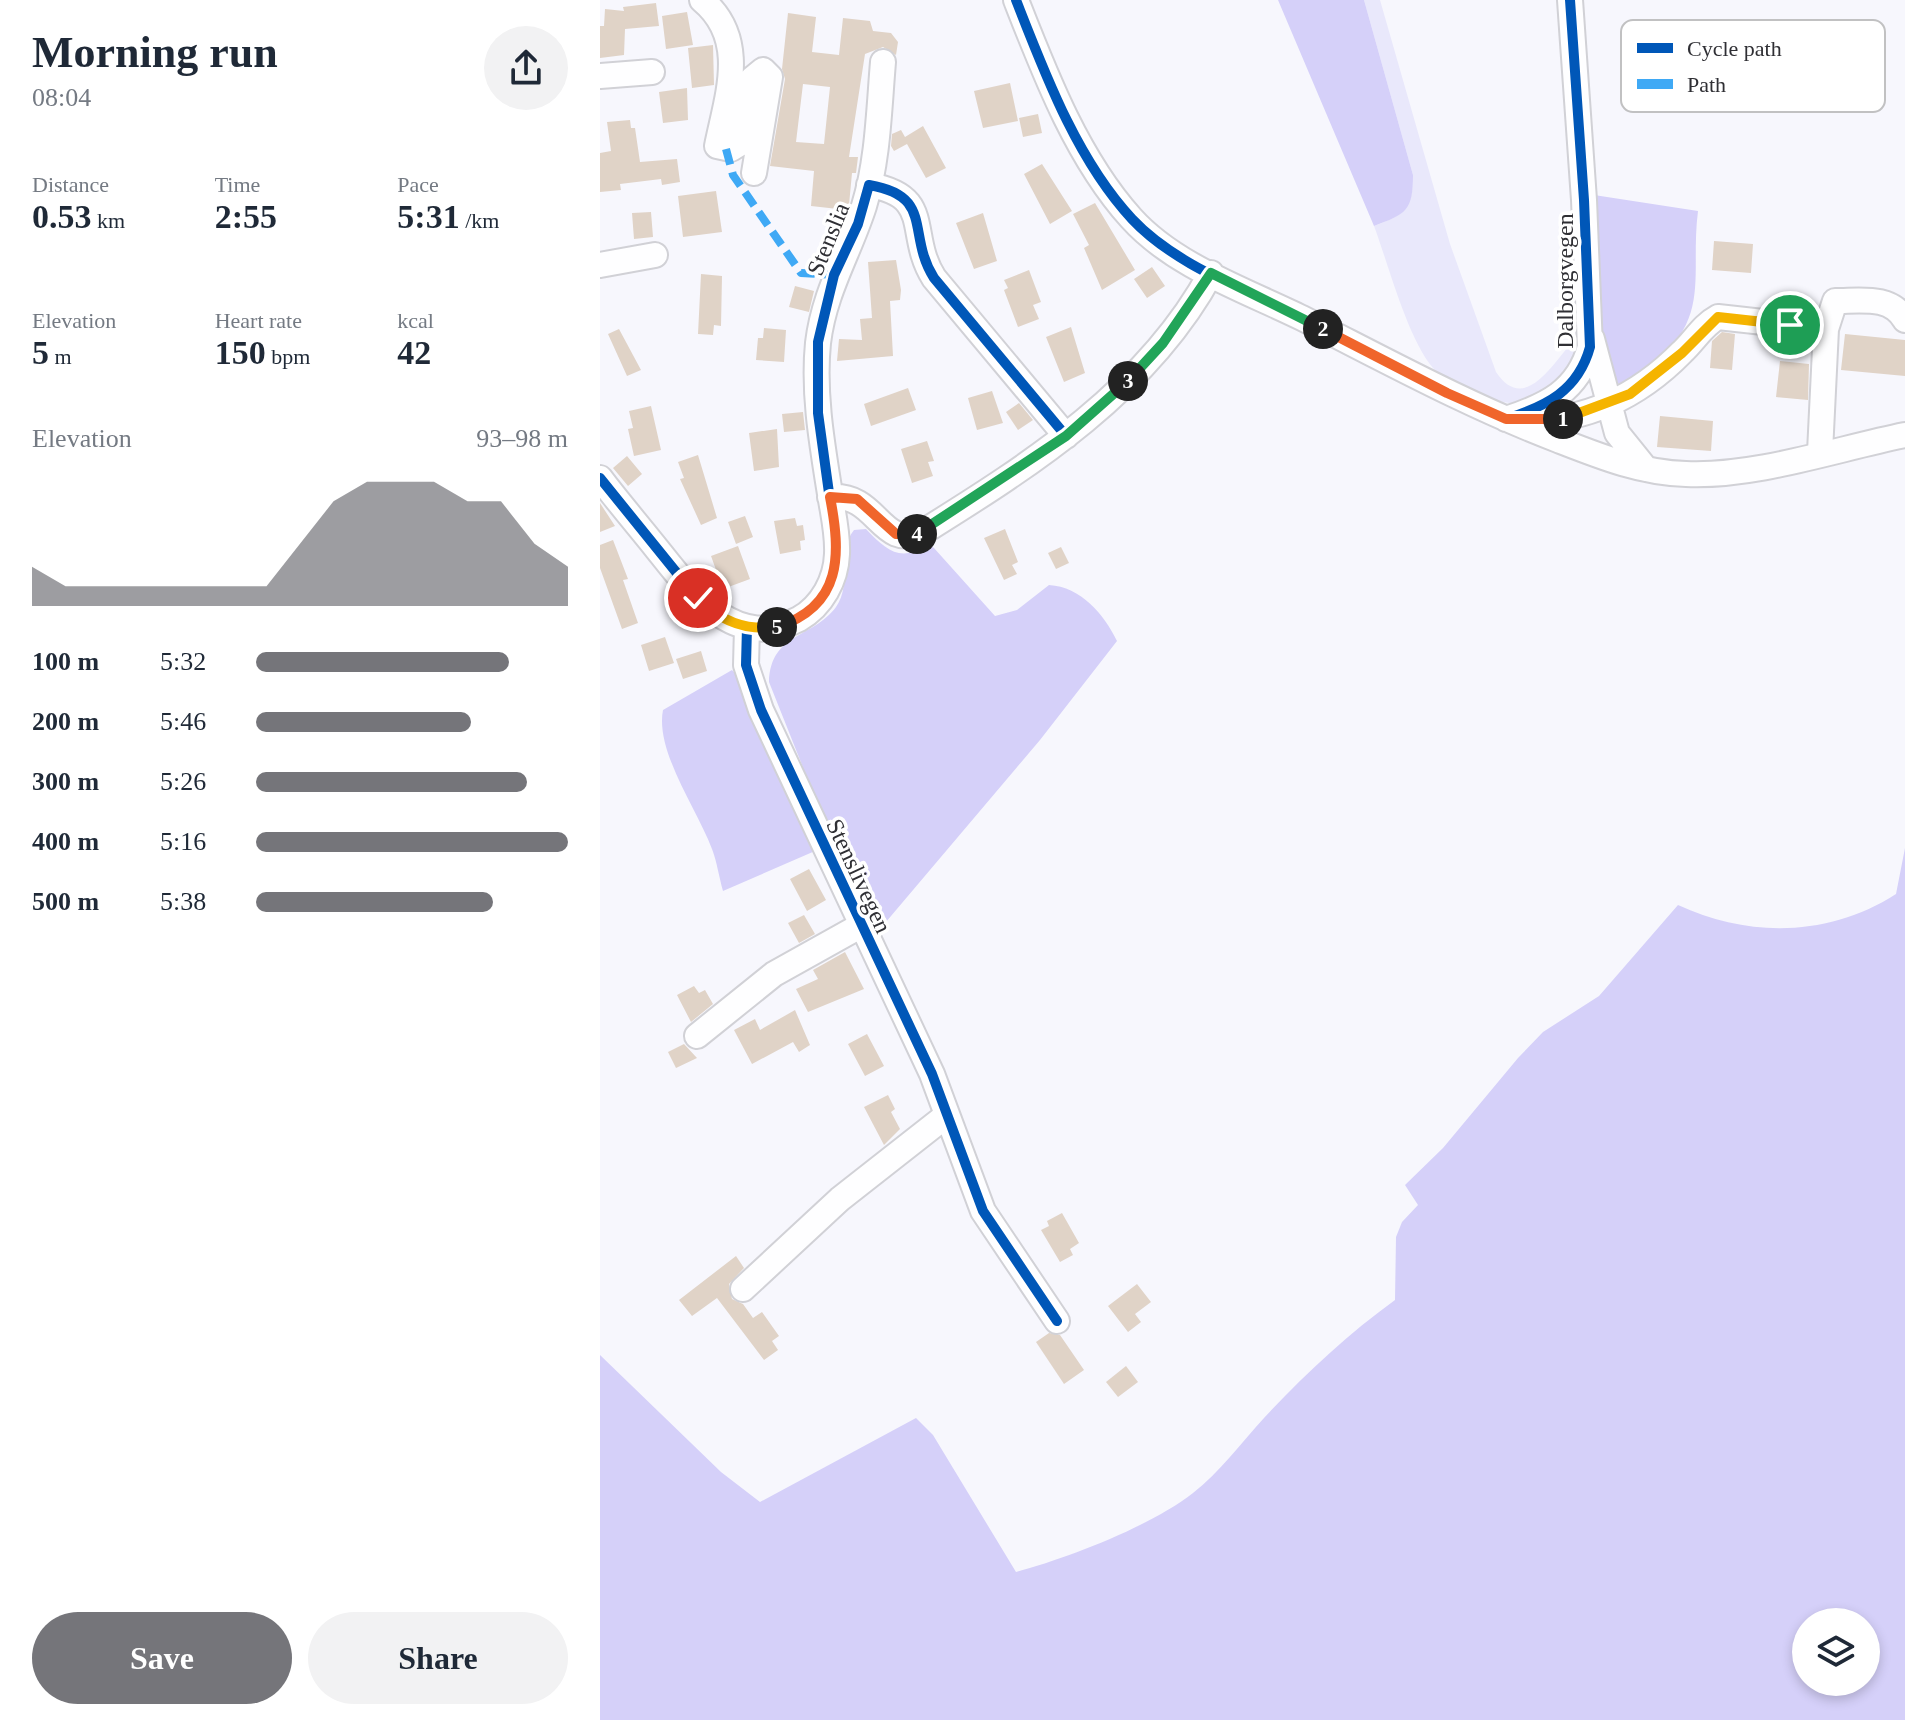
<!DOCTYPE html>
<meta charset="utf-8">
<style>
:root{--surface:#fff;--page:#f2f2f3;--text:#1f2937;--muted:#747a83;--accent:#75757a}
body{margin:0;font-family:"Times New Roman",serif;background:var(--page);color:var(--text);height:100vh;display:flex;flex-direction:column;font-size:30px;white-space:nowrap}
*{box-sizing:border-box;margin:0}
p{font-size:26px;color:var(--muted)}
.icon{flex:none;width:44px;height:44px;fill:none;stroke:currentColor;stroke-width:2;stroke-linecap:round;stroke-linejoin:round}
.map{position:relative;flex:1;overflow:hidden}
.side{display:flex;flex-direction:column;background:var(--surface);width:600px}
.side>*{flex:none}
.fabs{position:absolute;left:1192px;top:1608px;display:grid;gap:16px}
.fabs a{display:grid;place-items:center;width:88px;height:88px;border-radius:50%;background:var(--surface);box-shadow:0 4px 12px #0003;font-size:40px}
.pin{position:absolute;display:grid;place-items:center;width:68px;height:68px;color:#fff;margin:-34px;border:4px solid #fff;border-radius:50%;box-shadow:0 2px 8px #0007}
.km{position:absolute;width:40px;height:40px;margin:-20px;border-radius:50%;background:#222;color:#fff;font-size:22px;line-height:40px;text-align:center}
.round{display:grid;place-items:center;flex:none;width:84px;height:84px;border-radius:42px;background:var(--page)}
.headline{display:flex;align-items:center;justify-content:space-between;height:136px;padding:0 32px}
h1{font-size:44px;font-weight:700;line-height:60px}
.figures{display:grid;grid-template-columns:repeat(3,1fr);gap:12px;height:136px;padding:8px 32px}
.figures div{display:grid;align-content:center}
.figures b{font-size:34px;font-weight:700}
.figures small{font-size:22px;font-weight:400}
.figures p{font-size:22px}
.chart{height:224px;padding:16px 32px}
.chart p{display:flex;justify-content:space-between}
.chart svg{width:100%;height:144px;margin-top:8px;fill:var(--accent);opacity:.7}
.cta{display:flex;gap:16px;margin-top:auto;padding:16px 32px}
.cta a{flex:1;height:92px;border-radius:48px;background:var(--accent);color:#fff;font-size:32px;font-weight:700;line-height:92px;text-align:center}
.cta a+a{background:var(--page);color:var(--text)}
ul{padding:0 32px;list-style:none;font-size:26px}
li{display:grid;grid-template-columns:128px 96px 1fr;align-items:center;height:60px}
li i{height:20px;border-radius:10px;background:var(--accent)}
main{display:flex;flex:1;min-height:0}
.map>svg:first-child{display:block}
.green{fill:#e9e8fb}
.forest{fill:#d5d0f9;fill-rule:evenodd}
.building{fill:#e0d3c7;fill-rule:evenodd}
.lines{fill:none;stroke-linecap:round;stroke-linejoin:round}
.minor-casing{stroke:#d1d1d6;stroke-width:28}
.minor{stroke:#fefeff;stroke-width:24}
.quiet{stroke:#3fa9f5;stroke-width:8;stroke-dasharray:16 8;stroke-linecap:butt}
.cycleway-casing{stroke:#fff;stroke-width:15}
.cycleway{stroke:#0057b8;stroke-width:10}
.split-1-casing{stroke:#fff;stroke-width:16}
.split-2-casing{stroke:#fff;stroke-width:16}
.split-3-casing{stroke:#fff;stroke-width:16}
.split-4-casing{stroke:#fff;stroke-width:16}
.split-5-casing{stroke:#fff;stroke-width:16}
.split-6-casing{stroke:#fff;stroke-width:16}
.split-1{stroke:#f5b400;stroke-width:10}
.split-2{stroke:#f0652b;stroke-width:10}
.split-3{stroke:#22a559;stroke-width:10}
.split-4{stroke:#22a559;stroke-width:10}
.split-5{stroke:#f0652b;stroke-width:10}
.split-6{stroke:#f5b400;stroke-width:10}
.labels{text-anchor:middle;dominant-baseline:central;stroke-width:7;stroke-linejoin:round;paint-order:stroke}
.street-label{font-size:24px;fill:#2f2f34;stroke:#fff}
.key{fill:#fff;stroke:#c1c1c2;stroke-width:2}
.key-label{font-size:22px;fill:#2f2f34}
</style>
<main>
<section class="side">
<div class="headline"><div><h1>Morning run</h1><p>08:04</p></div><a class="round"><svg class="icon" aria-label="share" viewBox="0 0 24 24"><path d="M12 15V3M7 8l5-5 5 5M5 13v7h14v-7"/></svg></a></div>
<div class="figures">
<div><p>Distance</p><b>0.53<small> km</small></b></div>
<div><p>Time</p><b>2:55</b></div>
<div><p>Pace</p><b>5:31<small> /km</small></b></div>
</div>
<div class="figures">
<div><p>Elevation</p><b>5<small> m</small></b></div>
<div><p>Heart rate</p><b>150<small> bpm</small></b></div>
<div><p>kcal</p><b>42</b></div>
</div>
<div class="chart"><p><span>Elevation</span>93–98 m</p>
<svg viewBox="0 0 160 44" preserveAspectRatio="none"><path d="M0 44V32L10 38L20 38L30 38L40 38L50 38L60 38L70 38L80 25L90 12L100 6L110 6L120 6L130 12L140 12L150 25L160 32V44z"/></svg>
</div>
<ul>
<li><b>100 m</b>5:32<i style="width:81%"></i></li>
<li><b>200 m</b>5:46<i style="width:69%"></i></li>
<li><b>300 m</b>5:26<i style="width:87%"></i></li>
<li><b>400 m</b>5:16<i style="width:100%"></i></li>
<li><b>500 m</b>5:38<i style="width:76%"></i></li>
</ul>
<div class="cta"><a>Save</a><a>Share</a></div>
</section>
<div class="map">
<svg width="1305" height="1720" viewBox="0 0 1305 1720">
<rect width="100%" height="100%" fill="#f7f7fd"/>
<!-- green -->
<path class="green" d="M764,0H780L850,244L896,372C926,417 956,357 974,341L983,340L966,379L922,404C894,403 851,392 833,368C807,337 789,266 774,226C804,215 813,209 813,175Z"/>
<!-- forest -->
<path class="forest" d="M678,0H764L813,175C813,211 806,214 774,226Z
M994,195L1098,211C1090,274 1111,315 1056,362C1044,373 1036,382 1020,385L1011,377L1004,357Z
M266,529C287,551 301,563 328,544L334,548L395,616L417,610L449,585C481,587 504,614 517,641L440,740L280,929L212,790L169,682C171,632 212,639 236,607C253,583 236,552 254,530Z
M132,670L141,680L215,851L123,891C119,877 117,862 112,849C97,809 55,751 63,710Z
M1305,848V1720H0V1355L121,1472L160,1502L316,1418L333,1435L416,1572C468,1558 551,1526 593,1493C619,1473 642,1442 664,1418C704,1375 748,1334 795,1300L796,1237L802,1222L818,1205L805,1185L843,1148L918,1058L943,1032L999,996L1078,905C1149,938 1229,937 1296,894ZM1206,1622H1266V1682H1206Z"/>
<!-- building -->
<path class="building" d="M56,3L59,26L25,29L24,55L0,58V26H4L5,9L24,11L23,7Z
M87,12L93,45L66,49L62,16Z
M188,13L216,17L212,52L239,55L243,18L270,21L273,31L291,33L298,42L296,55L283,47L265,54L249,157H258L256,173H252L249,205L238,204V209L211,206L214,171L170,166L185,79L182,69ZM203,84L230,87L224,144L196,142Z
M113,45L114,85L92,88L88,48Z
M410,83L418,121L383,128L374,91Z
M87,88L88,120L63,123L59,92Z
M438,114L442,133L423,137L419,118Z
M30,120L31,128H35L40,162L77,159L80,182L62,185L61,179L20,184L21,190L0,192V153L11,151L7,122Z
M323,126L346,168L326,178L307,144L294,151L291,146L292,134L301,130L305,137Z
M442,164L472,211L450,224L424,174Z
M116,191L122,232L83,237L78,196Z
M495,203L535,270L502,290L484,248L489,245L473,214Z
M51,212L53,237L34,239L32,213Z
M383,213L397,261L374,269L356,223Z
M1114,241L1153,244L1151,273L1112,270Z
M296,260L301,290L300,300L290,301L293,356L237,361L239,339L262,340L260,319L272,318L268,262Z
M552,267L565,286L547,298L534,279Z
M429,270L441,302L433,305L439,319L418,327L404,290L408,288L404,280Z
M101,274L122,276L121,326L114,325L113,335L98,334Z
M195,286L214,291L209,312L189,307Z
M471,327L485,373L464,382L446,337Z
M164,328L186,330L184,362L156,360L158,338H163Z
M19,329L41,370L27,376L8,334Z
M1122,332L1135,334L1132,370L1110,368L1112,341Z
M1245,334L1305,340V376L1241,370Z
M1180,361L1209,364L1208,400L1176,397Z
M308,388L316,410L271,426L264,404Z
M392,391L403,423L377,430L368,398Z
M419,403L433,420L418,430L406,412Z
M51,406L61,450L34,456L28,429L33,428L29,411Z
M203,412L205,430L184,432L182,414Z
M1060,416L1113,421L1111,451L1057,447Z
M177,429L179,467L154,471L149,433Z
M327,441L334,461L328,462L333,476L312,483L301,449Z
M98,455L117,518L101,525L80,479L84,478L78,462Z
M27,456L42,474L28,486L13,468Z
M0,503L15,526L0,532Z
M145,516L153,537L136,544L128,522Z
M195,518L197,526L203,525L205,540L200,541L201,550L180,554L174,521Z
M405,529L418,562L412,565L417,574L404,580L384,538Z
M13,540L28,579L23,580L38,623L22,629L0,568V545Z
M138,546L150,579L123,589L111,556Z
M461,547L469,563L456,569L448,553Z
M65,637L74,663L49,671L41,645Z
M101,651L107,671L83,679L76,659Z
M209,869L226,900L207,911L190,879Z
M204,915L215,934L199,943L188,923Z
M245,952L264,989L208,1012L196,989L218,979L213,970Z
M94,986L99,993L105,990L113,1004L91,1022L77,995Z
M195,1010L210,1045L199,1052L193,1042L152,1064L134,1030L155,1019L160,1030Z
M267,1034L284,1066L265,1076L248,1044Z
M84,1044L97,1058L76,1068L68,1052Z
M288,1095L295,1109L291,1112L300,1129L284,1145L264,1107Z
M462,1213L479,1243L470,1249L473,1255L460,1262L441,1230L449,1226L447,1221Z
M136,1256L144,1268L129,1284L132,1299L143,1304L153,1318L162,1312L179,1336L172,1341L178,1350L164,1360L117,1298L92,1316L79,1300Z
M537,1284L551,1302L535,1314L541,1322L528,1332L508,1306Z
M449,1333L460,1335L484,1370L464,1384L436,1342Z
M526,1366L538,1382L518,1397L506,1382Z"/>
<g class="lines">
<defs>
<path id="minor" d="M102,0C149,39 127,96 117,146L131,149L139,144L152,79L163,70L170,77L154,173
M416,0C445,74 477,158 531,218C574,266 645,290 702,318C787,361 869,406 958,440C999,456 1041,473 1086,474C1156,477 1236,449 1305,435
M0,76L52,72
M269,185C335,196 306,234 334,278L466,436
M0,265L55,255
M992,339L1017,433L1046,469
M906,419C946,406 978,391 990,347L984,200L970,0
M920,420C983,424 1039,396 1082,352C1094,341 1103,325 1118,317L1226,329
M1220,452L1226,329L1235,301C1261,301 1291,295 1305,320
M0,478C18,502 38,525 57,549C92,593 135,652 199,619C222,606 236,580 237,554C238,533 233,514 230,494C222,444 213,393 218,343C224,292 249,253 264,206C278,161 279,109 283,62
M230,497C279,493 279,551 323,532C432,464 548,390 611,273
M147,627L146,665L161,710L332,1074L383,1211L457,1321
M97,1036L174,974L260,926
M143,1289L240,1199L347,1115"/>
</defs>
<!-- minor casing -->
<use href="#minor" class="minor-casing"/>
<!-- minor -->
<use href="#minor" class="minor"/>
<!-- quiet -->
<path class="quiet" d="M126,149L133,175L201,273L234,275"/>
<defs>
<path id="cycleway" d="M416,0C445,74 477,160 532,219C575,265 644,289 699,317C767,352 835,390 906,419C946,406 978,391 990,347L984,200L970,0
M0,478L89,588L123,619L147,627H177L201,617L216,605L231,581L237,551L218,413V342L234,275L258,224L269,185C335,196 306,234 334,278L466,436
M147,627L146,665L161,710L332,1074L383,1211L457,1321"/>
</defs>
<!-- cycleway casing -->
<use href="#cycleway" class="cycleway-casing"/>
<!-- cycleway -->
<use href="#cycleway" class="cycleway"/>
</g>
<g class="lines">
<defs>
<path id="split-1" d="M963,419L1030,394L1082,353L1118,317L1190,325"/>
<path id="split-2" d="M723,329L847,393L906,419H963"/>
<path id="split-3" d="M528,381L563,343L611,273L723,329"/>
<path id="split-4" d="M317,534L466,436L528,381"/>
<path id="split-5" d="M177,627C243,606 241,554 230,497L257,499L296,534H317"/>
<path id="split-6" d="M98,598C120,621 145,631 177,627"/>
</defs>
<!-- split-1 casing -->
<use href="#split-1" class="split-1-casing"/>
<!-- split-2 casing -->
<use href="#split-2" class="split-2-casing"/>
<!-- split-3 casing -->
<use href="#split-3" class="split-3-casing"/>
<!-- split-4 casing -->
<use href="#split-4" class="split-4-casing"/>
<!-- split-5 casing -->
<use href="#split-5" class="split-5-casing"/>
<!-- split-6 casing -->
<use href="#split-6" class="split-6-casing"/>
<!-- split-1 -->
<use href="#split-1" class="split-1"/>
<!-- split-2 -->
<use href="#split-2" class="split-2"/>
<!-- split-3 -->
<use href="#split-3" class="split-3"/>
<!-- split-4 -->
<use href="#split-4" class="split-4"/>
<!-- split-5 -->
<use href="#split-5" class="split-5"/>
<!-- split-6 -->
<use href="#split-6" class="split-6"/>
</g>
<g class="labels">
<!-- street labels -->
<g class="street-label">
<text transform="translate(228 239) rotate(-68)">Stenslia</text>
<text transform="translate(965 281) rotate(-90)">Dalborgvegen</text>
<text transform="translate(259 876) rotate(65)">Stenslivegen</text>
</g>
</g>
<!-- legend -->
<rect x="1021" y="20" width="264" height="92" rx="12" class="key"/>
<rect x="1037" y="43" width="36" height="10" fill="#0057b8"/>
<rect x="1037" y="79" width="36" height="10" fill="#3fa9f5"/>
<g class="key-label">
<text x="1087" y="56">Cycle path</text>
<text x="1087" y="92">Path</text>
</g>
</svg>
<div class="fabs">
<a><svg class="icon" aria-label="layers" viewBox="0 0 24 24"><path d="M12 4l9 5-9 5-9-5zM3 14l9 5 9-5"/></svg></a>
</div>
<div class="pin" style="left:1190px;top:325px;background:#1e9e55"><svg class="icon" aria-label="arrive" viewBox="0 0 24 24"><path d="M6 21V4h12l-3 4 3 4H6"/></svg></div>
<div class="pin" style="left:98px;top:598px;background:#d93025"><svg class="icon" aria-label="check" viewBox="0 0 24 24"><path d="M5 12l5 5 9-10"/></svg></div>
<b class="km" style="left:963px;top:419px">1</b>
<b class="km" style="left:723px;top:329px">2</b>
<b class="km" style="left:528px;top:381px">3</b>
<b class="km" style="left:317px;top:534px">4</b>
<b class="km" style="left:177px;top:627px">5</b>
</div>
</main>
